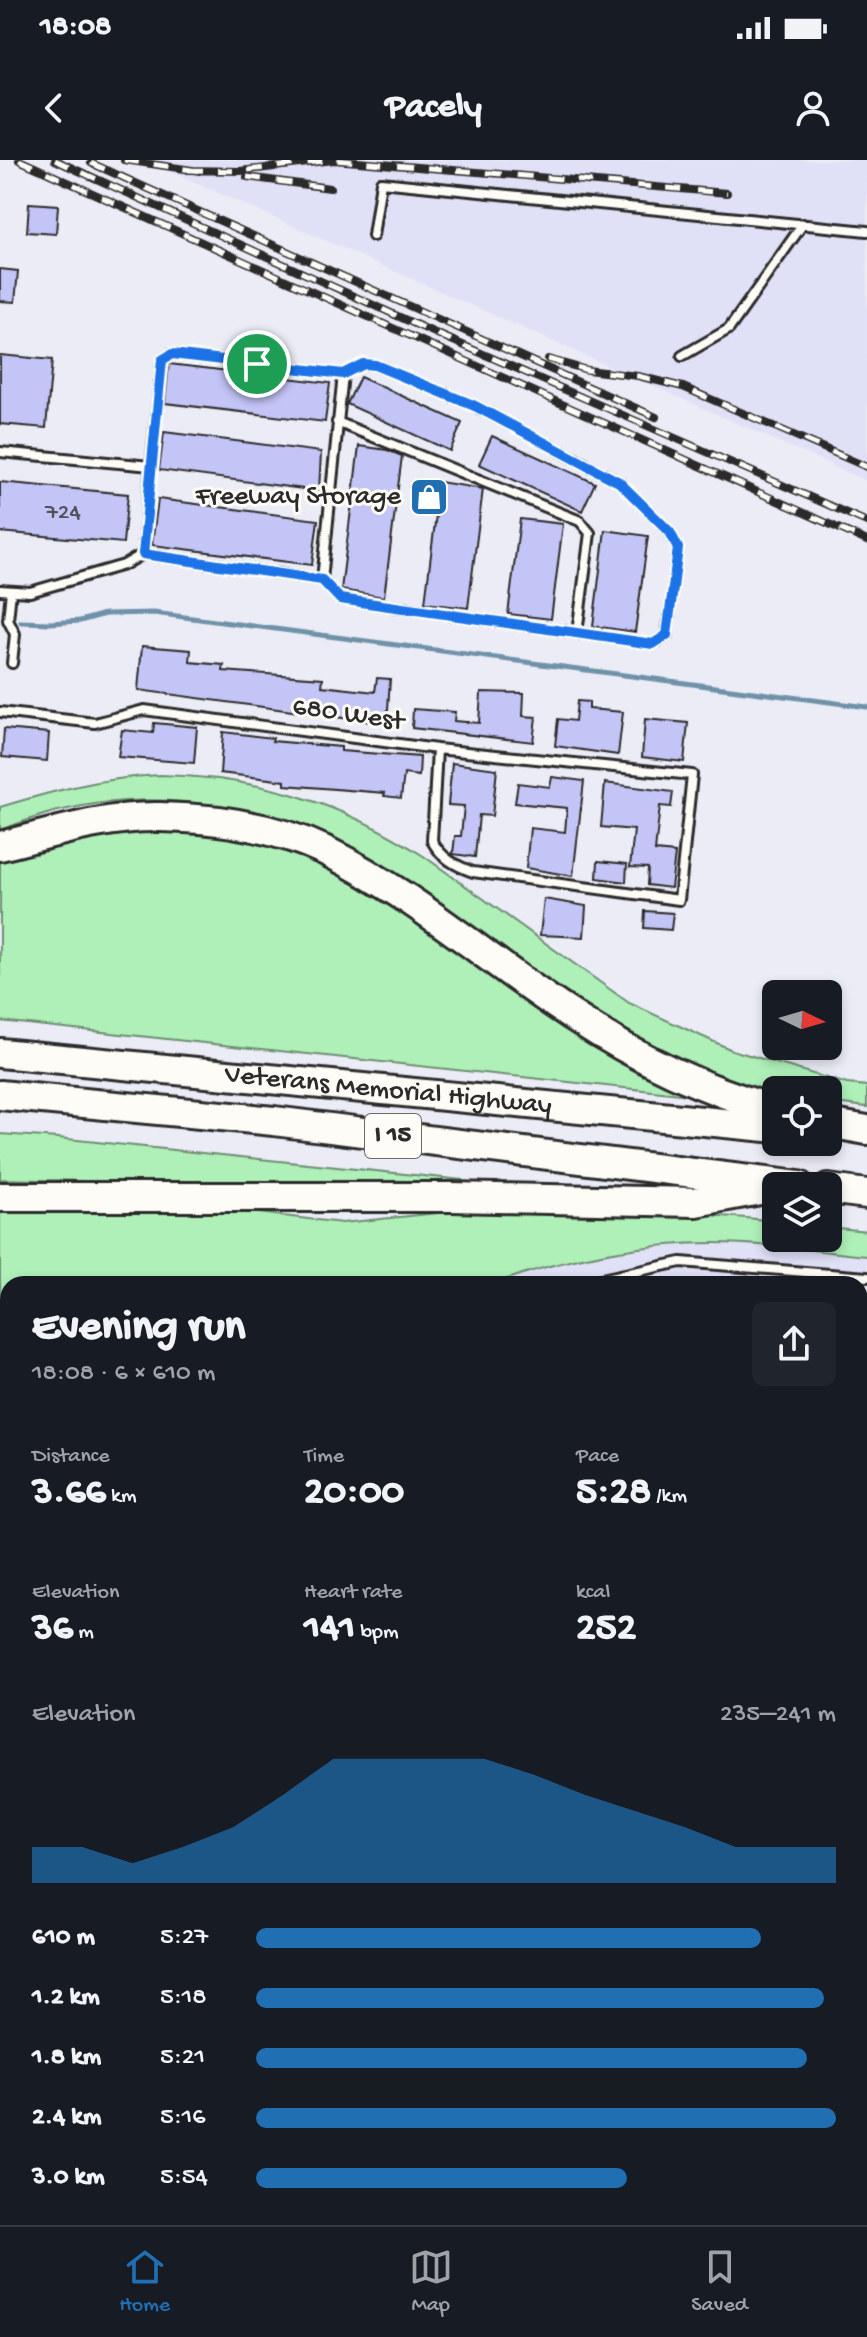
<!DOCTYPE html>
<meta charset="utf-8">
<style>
:root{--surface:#171b24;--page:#20242c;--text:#f1f3f6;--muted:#9ea1a6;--line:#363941;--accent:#1f6fb2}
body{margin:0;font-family:"Gochi Hand",sans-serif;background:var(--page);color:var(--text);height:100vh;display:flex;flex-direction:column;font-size:30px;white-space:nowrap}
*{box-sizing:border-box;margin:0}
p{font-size:26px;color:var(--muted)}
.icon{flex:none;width:44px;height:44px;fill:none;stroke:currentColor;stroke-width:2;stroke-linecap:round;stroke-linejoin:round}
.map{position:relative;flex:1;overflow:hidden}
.panel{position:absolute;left:0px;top:1116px;width:868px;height:950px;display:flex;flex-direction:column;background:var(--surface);border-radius:24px 24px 0 0;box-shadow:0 4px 12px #0003}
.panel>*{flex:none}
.needle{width:52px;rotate:95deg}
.buttons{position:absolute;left:762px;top:820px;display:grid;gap:16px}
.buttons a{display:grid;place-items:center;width:80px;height:80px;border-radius:12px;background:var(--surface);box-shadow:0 4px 12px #0003;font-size:40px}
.pin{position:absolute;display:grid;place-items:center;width:68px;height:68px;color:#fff;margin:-34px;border:4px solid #fff;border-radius:50%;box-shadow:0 2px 8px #0007}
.round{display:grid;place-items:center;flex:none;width:84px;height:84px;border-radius:12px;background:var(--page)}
.overview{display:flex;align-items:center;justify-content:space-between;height:136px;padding:0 32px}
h1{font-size:44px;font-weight:800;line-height:60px}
.figures{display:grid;grid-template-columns:repeat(3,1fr);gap:12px;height:136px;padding:8px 32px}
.figures div{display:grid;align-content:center}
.figures b{font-size:40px;font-weight:800}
.figures small{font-size:22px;font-weight:400}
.figures p{font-size:22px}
.chart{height:224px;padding:16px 32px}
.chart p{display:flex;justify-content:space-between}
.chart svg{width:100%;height:144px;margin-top:8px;fill:var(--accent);opacity:.7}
ul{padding:0 32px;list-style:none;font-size:26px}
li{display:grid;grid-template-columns:128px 96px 1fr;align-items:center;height:60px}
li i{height:20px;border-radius:10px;background:var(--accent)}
.status{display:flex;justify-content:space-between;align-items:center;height:56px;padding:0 40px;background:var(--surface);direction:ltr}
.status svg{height:22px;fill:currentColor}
header{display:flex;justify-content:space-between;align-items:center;height:104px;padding:0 32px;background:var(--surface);font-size:36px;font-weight:800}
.tabs{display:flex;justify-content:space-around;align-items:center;height:112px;border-top:2px solid var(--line);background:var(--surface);font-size:22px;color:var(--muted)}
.tabs a{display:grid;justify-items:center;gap:4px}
.tabs .current{color:var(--accent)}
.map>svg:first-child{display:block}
.built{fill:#e0e0f7}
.green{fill:#aff0b9;stroke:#6d8e72;stroke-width:2}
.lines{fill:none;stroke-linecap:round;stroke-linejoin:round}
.stream{stroke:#6f92a9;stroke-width:5}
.building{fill:#c4c5f7;stroke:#2b2b2b;stroke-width:2}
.service-casing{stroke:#2b2b2b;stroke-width:14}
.minor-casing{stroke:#2b2b2b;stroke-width:22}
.primary-casing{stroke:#2b2b2b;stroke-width:30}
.motorway-casing{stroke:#2b2b2b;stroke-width:34}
.service{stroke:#fdfcf7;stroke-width:8}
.minor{stroke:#fdfcf7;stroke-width:16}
.primary{stroke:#fdfcf7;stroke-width:24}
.motorway{stroke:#fdfcf7;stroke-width:28}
.rail-casing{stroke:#2b2b2b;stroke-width:8}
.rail{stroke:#fdfcf7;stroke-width:5;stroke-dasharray:15;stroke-linecap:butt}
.route-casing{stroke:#fff;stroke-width:16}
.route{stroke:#1a73e8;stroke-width:10}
.labels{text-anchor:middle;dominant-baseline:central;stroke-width:6;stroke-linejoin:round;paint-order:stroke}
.number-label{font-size:24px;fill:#51525e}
.shield{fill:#fdfcf7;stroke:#6a6a68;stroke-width:2}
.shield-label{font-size:26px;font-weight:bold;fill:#2b2b2b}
.poi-label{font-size:28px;fill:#2b2b2b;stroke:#fdfcf7;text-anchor:end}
.street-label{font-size:28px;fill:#2b2b2b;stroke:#fdfcf7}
</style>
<div class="status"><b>18:08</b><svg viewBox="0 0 49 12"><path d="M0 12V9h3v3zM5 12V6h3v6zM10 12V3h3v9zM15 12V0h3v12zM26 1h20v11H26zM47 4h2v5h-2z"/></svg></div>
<header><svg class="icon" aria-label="back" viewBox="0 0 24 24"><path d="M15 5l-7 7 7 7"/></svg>Pacely<svg class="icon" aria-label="person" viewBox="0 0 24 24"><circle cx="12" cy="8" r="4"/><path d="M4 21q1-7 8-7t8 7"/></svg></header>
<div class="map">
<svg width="867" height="2065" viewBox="0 0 867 2065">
<rect width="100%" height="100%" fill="#ececf7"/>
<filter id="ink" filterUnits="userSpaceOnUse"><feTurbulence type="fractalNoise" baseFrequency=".0125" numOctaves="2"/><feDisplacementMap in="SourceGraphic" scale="16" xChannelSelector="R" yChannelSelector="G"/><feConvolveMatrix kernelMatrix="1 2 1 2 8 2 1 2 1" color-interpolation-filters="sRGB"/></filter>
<g filter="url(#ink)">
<!-- built -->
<path class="built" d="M144,0H867V321Z
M776,1078L867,1083V1827L860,1826V1124H479L594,1089Z
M8,1273V1754L0,1753V1274Z
M0,1798L8,1799V2058H22L21,2065L0,2063Z
M860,1871L867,1872V2018L860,2017Z"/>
<!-- green -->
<path class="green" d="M161,615C259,617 343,643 425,697L629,843L732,890L847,924L867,926V947L828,942V930H776V934C698,911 618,875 552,828C493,788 440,741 379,704C287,648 163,625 58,651C38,656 19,663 0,670V647C53,631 105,617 161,615Z
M186,664L311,692L708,937L0,861V700L62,680Z
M0,974L58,978L462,1020L461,1024L256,1025L0,1019Z
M496,1047C590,1048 683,1051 776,1061V1078H828V1067L867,1071V1096C816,1091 765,1083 715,1083C638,1083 565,1098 493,1124H8V1269H0V1049L241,1051L342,1063Z"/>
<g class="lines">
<!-- stream -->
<path class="stream" d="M21,462L50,463L80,461L105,454L154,453L867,547"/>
</g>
<!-- building -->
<path class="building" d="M29,43L58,45L56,74L27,72Z
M0,109L18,111L15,142L0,141Z
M0,195L52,200L46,268L0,264Z
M169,204L330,223L325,262L165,243Z
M360,217L462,263L450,291L347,244Z
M164,272L321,292L319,331L159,310Z
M492,276L595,323L582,351L479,304Z
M359,286L387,290L402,296L384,437L341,430Z
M0,322L128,334L123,383L0,372Z
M440,322L483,329L468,448L425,443Z
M158,339L318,360L312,405L152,385Z
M520,359L563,364L551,459L508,454Z
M605,370L648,376L635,472L593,466Z
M142,486L191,490L190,502L224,505L223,511L323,518L322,526L375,532L377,518L390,519L387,564L138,530Z
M481,532L524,533L523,556L536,557L533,582L412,568L413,549L455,552L454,561L479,563Z
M577,541L589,542V549L623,552L618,595L555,586L558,559L575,561Z
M645,559L688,563L684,602L642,597Z
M154,563L197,567L194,603L118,597L122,570L153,573Z
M4,569L49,573L47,601L2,597Z
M223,572L273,578L272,581L341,587V591L420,597L419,616L404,614L401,638L384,636L385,633L285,625V621L220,613Z
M452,603L497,609L492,656L479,655L475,697L453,694L455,676H461L464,646L448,645Z
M552,617L584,621L573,716L526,708L530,668L565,672L567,648L515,643L518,623L550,627Z
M605,623L673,632L671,647L660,646L655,691L675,693L671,728L647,725L648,708L630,707L634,670L601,667Z
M598,701L627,704L626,722L597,718Z
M544,739L586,746L584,777L540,775Z
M645,751L673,753L671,770L644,768Z"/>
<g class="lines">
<defs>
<path id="service" d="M373,76L381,22L867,71
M682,196L729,169L803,64
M337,262L580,361L590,373L577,473
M0,292L151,306L143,394
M143,394L322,420L340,439L653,484L667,475L678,388L670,372L619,322L475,246L375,205L363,204L343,214L172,194L162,200L151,306
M322,420L343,214
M0,430L30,432L124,405L143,394
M11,431L8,460L15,474L12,503
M0,552L95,563L144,550L437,589L692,615L679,740L473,712C454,705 442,698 432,681L437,589
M578,1124L681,1102L867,1117
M0,1333H8
M0,1386L8,1383
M860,1460L867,1461
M0,1540L8,1445
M860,1583L867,1485
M860,1648H867
M8,1654L5,1658L1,1705L2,1711L8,1717
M5,1771L8,1736
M0,1817H8
M860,1894H867
M0,1962L8,1963
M860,1968H867"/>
<path id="minor" d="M161,2065L162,2058"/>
<path id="primary" d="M0,1775L8,1776
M860,1849L867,1850"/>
<g id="motorway">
<path d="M0,686C54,673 104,656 160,657C215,658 276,667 326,691C415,735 490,802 573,856C635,897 704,930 776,950"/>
<path id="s1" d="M0,893L776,968"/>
<path d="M0,935L274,961L799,1026"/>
<path d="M828,963L867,970"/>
<path d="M828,1029L867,1034"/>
<path d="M0,1037H451L696,1042L760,1030"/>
</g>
</defs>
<!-- service casing -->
<use href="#service" class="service-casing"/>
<!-- minor casing -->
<use href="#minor" class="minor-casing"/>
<!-- primary casing -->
<use href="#primary" class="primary-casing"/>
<!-- motorway casing -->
<use href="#motorway" class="motorway-casing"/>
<!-- service -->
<use href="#service" class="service"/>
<!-- minor -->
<use href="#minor" class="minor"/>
<!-- primary -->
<use href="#primary" class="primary"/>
<!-- motorway -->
<use href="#motorway" class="motorway"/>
<defs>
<path id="rail" d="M19,0L867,381
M55,0L426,169L867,362
M124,0L199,11
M91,3L656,257
M188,10L240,11L334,0L727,33
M247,17L330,28
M548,199L587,210L638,216L683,227L867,307"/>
</defs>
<!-- rail casing -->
<use href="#rail" class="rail-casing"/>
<!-- rail -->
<use href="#rail" class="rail"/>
</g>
</g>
<g class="lines" filter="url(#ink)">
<defs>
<path id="route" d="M172,194L343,214L363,204L375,205L475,246L619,322L670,372L678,388L667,475L653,484L340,439L322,420L143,394L162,200Z"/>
</defs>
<!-- route casing -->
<use href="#route" class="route-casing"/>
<!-- route -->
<use href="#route" class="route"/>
</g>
<!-- icons -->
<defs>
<symbol id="shop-square" viewBox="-11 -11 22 22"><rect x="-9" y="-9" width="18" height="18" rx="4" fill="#1f6fb2" stroke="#fdfcf7"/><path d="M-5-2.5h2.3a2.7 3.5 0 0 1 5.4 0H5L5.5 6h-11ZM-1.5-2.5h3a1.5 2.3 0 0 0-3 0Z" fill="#fff"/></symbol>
</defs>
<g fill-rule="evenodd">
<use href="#shop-square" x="407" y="315" width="44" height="44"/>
</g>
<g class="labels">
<!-- number labels -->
<g class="number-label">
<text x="63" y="353">724</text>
</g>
<!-- shield labels -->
<rect class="shield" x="365" y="954" width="56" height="44" rx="6"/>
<g class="shield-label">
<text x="393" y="976">I 15</text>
</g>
<!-- poi labels -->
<g class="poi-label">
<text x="401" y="337">Freeway Storage</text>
</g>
<!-- street labels -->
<g class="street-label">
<text transform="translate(348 555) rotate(8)">680 West</text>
<text stroke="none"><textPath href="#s1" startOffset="390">Veterans Memorial Highway</textPath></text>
</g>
</g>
</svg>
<div class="buttons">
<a><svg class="needle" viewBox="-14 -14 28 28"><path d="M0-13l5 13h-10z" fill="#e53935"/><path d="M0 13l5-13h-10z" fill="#9ea1a6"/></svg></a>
<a><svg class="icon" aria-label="locate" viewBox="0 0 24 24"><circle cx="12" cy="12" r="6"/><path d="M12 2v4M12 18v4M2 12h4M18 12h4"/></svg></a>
<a><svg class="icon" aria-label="layers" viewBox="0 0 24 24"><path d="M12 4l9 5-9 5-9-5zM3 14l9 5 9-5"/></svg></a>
</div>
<div class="pin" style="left:257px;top:204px;background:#1e9e55"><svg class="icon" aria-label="arrive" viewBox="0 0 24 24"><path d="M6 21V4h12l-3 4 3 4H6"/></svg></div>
<section class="panel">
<div class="overview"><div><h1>Evening run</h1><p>18:08 · 6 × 610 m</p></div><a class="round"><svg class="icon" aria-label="share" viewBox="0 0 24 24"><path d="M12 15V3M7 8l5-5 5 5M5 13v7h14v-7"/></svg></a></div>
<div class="figures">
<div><p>Distance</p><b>3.66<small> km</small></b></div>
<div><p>Time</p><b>20:00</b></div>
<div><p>Pace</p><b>5:28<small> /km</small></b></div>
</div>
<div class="figures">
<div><p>Elevation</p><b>36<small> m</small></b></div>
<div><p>Heart rate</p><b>141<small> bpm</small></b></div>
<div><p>kcal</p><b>252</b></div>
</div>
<div class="chart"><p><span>Elevation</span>235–241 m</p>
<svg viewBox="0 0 160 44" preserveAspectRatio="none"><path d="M0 44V33L10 33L20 38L30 33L40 27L50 17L60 6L70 6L80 6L90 6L100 11L110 17L120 22L130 27L140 33L150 33L160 33V44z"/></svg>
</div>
<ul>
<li><b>610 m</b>5:27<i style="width:87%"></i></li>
<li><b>1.2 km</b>5:18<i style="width:98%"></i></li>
<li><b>1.8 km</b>5:21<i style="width:95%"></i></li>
<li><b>2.4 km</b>5:16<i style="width:100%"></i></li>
<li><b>3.0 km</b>5:54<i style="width:64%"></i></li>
</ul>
</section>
</div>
<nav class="tabs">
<a class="current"><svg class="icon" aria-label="home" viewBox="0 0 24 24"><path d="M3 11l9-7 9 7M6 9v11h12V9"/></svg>Home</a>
<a><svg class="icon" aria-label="map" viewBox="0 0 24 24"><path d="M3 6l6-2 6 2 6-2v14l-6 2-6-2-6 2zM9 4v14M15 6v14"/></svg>Map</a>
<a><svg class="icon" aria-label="saved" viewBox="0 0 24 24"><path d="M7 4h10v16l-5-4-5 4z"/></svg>Saved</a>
</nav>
